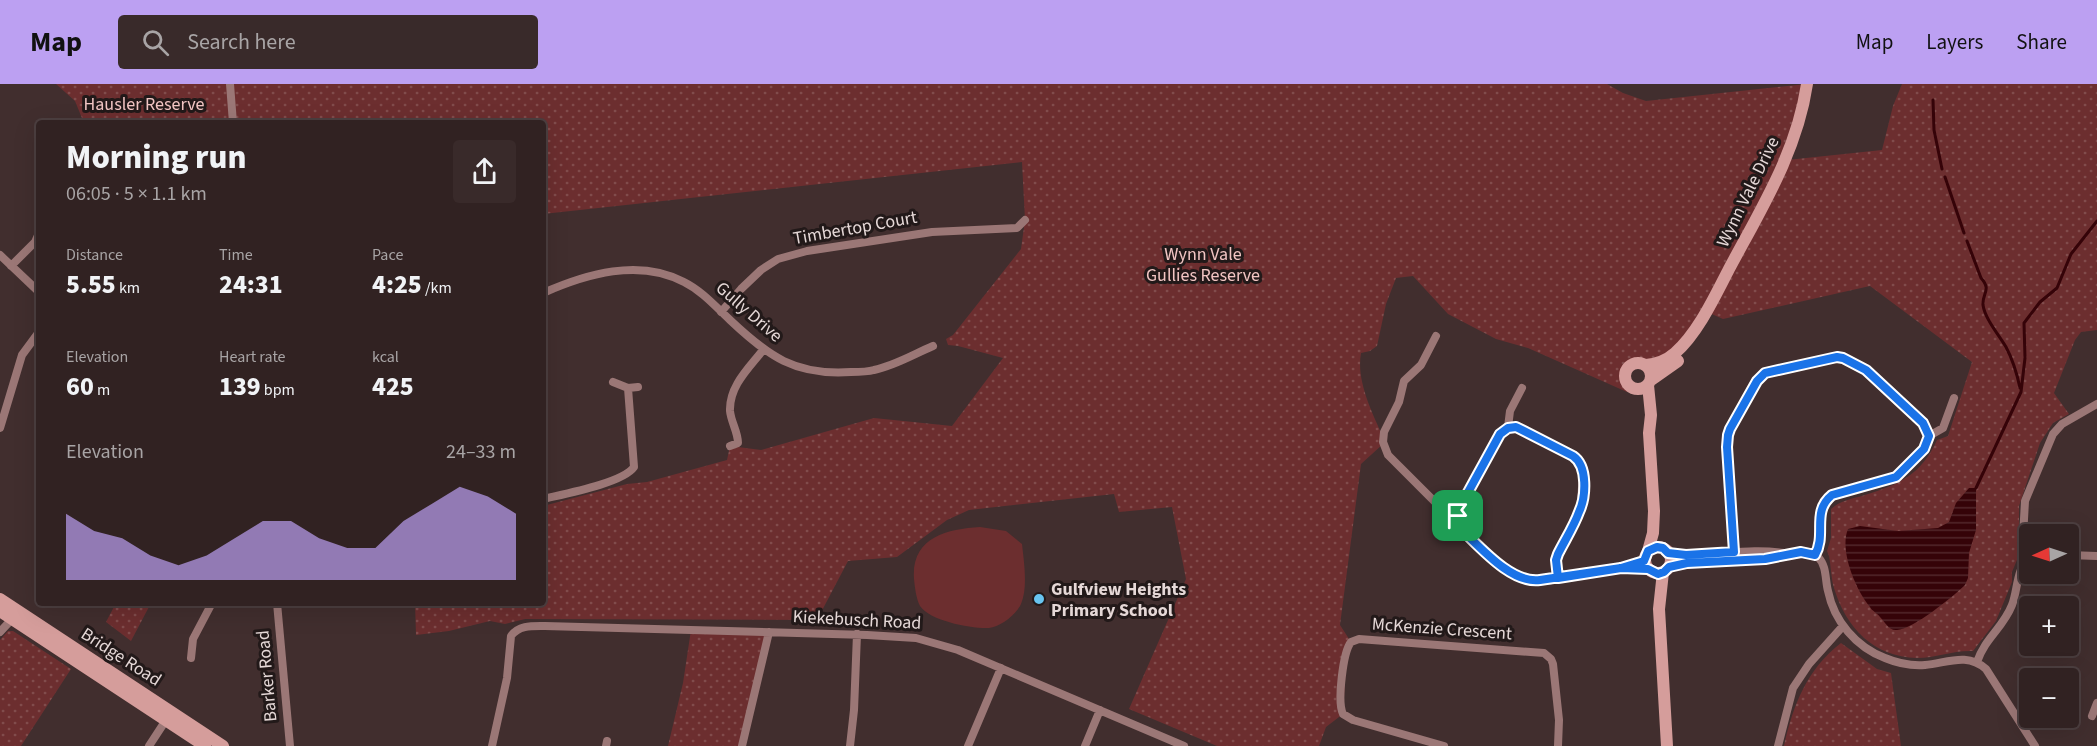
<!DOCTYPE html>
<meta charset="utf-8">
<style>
:root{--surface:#312222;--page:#392a2a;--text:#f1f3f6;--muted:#a8a4a5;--line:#4c3f40;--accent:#bca0f2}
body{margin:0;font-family:"Source Sans 3",sans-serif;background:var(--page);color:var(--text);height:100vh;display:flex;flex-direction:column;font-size:22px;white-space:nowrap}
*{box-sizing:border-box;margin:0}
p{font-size:20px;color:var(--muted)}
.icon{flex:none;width:33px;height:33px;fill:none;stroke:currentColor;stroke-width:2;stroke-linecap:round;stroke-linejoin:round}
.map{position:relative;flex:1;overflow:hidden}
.side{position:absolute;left:36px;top:36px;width:510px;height:486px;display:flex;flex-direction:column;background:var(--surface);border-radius:6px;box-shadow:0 6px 24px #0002,0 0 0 2px var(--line)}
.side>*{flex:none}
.needle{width:39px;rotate:267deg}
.tools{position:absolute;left:2019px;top:440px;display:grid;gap:12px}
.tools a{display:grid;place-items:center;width:60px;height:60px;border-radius:6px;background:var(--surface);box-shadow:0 6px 24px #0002,0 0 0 2px var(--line);font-size:30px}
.pin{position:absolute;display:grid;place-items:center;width:51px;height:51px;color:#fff;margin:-26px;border-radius:12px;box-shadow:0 3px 9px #0006}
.round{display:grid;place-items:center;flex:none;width:63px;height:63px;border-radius:6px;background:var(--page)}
.summary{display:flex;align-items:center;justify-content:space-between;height:102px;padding:0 30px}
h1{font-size:33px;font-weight:800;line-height:45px}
.stats{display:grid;grid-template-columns:repeat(3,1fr);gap:9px;height:102px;padding:6px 30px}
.stats div{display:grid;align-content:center}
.stats b{font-size:26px;font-weight:800}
.stats small{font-size:16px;font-weight:400}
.stats p{font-size:16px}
.chart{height:168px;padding:12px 30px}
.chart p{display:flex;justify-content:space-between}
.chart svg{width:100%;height:108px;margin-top:6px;fill:var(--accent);opacity:.7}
header{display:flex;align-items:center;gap:36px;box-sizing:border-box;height:84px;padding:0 30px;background:var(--accent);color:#111}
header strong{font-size:28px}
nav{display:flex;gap:33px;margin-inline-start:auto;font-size:21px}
.search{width:420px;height:54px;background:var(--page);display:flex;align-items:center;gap:15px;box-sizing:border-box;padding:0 21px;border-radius:6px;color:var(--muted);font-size:22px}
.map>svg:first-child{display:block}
.green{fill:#6c2e2f}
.park{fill:url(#park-dots)}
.water{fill:url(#water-rules)}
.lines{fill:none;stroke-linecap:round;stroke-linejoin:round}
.stream{stroke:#350308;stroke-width:3}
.minor{stroke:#9b7776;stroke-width:8}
.secondary{stroke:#d59d9b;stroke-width:12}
.route-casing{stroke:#fff;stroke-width:12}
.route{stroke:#1a73e8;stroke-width:8}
.poi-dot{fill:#68c4f0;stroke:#221919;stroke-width:2}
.labels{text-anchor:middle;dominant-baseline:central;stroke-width:6;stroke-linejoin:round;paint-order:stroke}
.park-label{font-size:18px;fill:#f2c5c3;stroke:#221919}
.street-label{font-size:18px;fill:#e5d8d7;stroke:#221919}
.poi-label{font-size:18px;font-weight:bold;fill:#e5d8d7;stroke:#221919;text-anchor:start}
</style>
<header>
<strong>Map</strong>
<div class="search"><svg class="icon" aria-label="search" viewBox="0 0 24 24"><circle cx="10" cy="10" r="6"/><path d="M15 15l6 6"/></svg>Search here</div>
<nav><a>Map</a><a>Layers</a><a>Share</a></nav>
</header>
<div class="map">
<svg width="2097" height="662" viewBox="0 0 2097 662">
<defs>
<pattern id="park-dots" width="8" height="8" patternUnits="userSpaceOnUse" patternTransform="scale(1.5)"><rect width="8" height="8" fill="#6c2e2f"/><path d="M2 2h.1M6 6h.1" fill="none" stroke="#814c4c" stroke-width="1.8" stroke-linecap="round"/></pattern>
<pattern id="water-rules" width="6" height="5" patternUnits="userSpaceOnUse" patternTransform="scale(1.5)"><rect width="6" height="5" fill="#350308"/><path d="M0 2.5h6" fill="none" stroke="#52272b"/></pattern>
</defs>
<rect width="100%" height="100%" fill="#412e2e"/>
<!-- green -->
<path class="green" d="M980,443L1006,447L1022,460C1024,478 1028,504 1021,520C1016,531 1000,543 989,544C972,545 930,537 920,522C916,514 915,504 914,495C911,454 946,445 980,443Z"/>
<!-- park -->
<path class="park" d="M56,0H1607L1623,9L1646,17L1807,0L1787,76L1882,66L1893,22L1902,0H2097V246L2081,248L2075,256L2054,309L2069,330L2053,339L2040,359L2019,422V471L2012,488V498L1996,537L1973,567C1954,566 1936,574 1917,574C1874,573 1846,544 1834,504C1831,494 1831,482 1829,472L1827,467L1831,454V425C1841,416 1852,415 1865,411C1900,400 1921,391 1937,356L1948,352L1972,278L1870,202L1723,235L1707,228L1675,269L1643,280H1633L1626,287L1625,293L1629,302L1627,308L1528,264L1496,255L1448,230L1413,192L1396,194L1386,220L1377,262L1370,267L1361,269C1356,297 1372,328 1383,353V360L1361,380L1340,541L1351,558L1347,564L1343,630L1326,643L1319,662H1217L1129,625L1186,495L1172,423L1119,428L1114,410L969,426L947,436L897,473L848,477L817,536L525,535L505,540L490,537L449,547L416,551L415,519H543V422L627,400L647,398L727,376L730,362L761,366L874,334L952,342L1003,274L958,262L948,261L946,255L953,251L1021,165L1025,136L1022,78L543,130V39H84L75,17Z
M116,519H151L131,557L106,538Z
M691,546L769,548L742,662H668L683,599Z
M8,547H13L71,585L21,662H0V556Z
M1841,559L1877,585L1891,589L1901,662H1784C1793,621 1807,585 1841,559Z"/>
<!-- water -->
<path class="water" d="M1969,404H1976V446L1969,469L1968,494L1965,501C1954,512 1912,546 1897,546C1889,547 1885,538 1880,533C1877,529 1872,527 1870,523C1856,506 1839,467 1848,445L1860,442L1898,447L1938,444L1949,438L1956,419Z"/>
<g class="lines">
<!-- stream -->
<path class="stream" d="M1933,16L1934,46L1942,85
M1945,93L1964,149
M1967,157L1981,194C1992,206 1982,209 1983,221C1985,235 1999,251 2006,263C2013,276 2017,290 2020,304
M1976,404L2021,308L2025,274L2024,239L2040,218L2057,204L2071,170L2097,137"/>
<!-- minor -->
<path class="minor" d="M230,0L233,39
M0,171L39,208
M11,182L35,158L39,149
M543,209C586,190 639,174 684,198C702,207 715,222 730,236C768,272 795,292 851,288C858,288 867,288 874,286C894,282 914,270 933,262
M721,228L741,205L761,186L778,175L807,167L932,148L1017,144L1025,136
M1436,252L1421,281L1404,297L1399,318L1384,348L1383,358L1388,371L1446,429L1458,432
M613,298L628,304L638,303
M1508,343L1510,327L1522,304
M0,344L22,271L39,248
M1929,352L1943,344L1954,314
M730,362L738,359C738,348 731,338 730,327C729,302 749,284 763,266
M543,415C564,410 623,399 634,383L628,304
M1668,469C1707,474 1746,463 1784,469
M2068,471L2097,472
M2029,473L2023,453L2025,417L2053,350L2062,340L2097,320
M1734,477L1727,363L1728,351L1730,345L1757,297L1765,289L1832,274H1843L1862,283L1923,339L1929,352L1924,365L1896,393L1832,411C1811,428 1827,450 1815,471
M1669,483C1701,476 1733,480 1765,475C1777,473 1788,467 1801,468C1806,468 1813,469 1818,473C1827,482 1825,496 1828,507C1834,537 1856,563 1885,574C1897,579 1912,582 1925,581C1947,579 1967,568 1986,585L2035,662
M1627,485H1648
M1558,494L1556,476L1558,470L1581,422L1583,385L1580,378L1573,372L1519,344L1508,343L1500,350L1458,429C1457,444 1470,453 1480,463C1492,475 1508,490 1525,496C1543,502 1623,483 1644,477
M277,519L290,662
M0,548L12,535
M191,574L193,555L212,519
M1977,578C1985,554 2003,544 2012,521C2018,506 2016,484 2030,473
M2092,632L2097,619
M149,662L166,636
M492,662L507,594L511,552C519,541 532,542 545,542L867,551L916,554L958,566L1184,662
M606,662L607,657
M742,662L769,548
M850,662L854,626L857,550
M968,662L1001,584
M1085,662L1100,626
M1444,662L1353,636L1343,630C1337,618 1343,568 1351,558L1359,555L1544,569L1551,575L1553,580L1559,636L1558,662
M1778,662L1793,604L1809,580L1843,542"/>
<!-- secondary -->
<path class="secondary" d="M1625 292a13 13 0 1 1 26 0a13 13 0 1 1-26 0Z
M1646,281C1657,280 1666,277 1675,269C1698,249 1715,212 1729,185C1761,125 1797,68 1807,0
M1651,296L1678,277
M1645 476a13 13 0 1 1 26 0a13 13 0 1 1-26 0Z
M1648,467L1653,449L1654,427L1649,349L1651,331L1648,301
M1663,488L1659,525L1667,662
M0,515L223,662
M0,527L205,662"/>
</g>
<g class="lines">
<defs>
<path id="route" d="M1458,432L1459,440L1462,446C1481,464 1512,500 1540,496L1621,484L1648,485L1658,490L1664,488L1669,483L1687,479L1765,475L1801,468L1815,471C1827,450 1811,428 1832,411L1896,393L1924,365L1929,352L1923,339L1866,286L1843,274L1837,273L1765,289L1757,297L1730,345L1728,351L1727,363L1734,468L1686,471L1668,469L1663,464L1657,463L1648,467L1644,477L1621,484L1558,494L1556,476L1558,470C1565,456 1574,442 1579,428C1586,413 1588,382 1573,372L1516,343L1508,344L1500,350L1460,423L1458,432"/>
</defs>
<!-- route casing -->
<use href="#route" class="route-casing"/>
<!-- route -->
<use href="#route" class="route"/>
</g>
<!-- markers -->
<circle class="poi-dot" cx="1039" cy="515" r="6"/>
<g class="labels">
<!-- park labels -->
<g class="park-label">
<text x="144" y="20">Hausler Reserve</text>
<text x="1203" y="170">Wynn Vale<tspan x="1203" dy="21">Gullies Reserve</tspan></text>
</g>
<!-- street labels -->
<g class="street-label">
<text transform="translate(1748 108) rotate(-64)">Wynn Vale Drive</text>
<text transform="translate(855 144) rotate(-10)">Timbertop Court</text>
<text transform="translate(749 228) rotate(41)">Gully Drive</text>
<text transform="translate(857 536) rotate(3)">Kiekebusch Road</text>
<text transform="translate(1442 545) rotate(4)">McKenzie Crescent</text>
<text transform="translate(121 573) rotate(33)">Bridge Road</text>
<text transform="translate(267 592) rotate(-95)">Barker Road</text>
</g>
<!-- poi labels -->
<g class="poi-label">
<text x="1051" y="505">Gulfview Heights<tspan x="1051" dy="21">Primary School</tspan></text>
</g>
</g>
</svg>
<div class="tools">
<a><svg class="needle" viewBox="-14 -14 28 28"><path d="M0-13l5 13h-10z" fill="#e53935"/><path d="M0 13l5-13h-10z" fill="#a8a4a5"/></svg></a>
<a>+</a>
<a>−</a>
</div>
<div class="pin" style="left:1458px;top:432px;background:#1e9e55"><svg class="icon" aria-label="arrive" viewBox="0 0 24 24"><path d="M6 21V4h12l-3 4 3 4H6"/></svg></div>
<section class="side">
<div class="summary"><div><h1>Morning run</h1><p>06:05 · 5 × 1.1 km</p></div><a class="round"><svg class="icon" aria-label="share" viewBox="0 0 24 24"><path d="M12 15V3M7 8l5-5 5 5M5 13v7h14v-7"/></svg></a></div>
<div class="stats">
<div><p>Distance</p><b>5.55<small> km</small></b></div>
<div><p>Time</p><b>24:31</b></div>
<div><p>Pace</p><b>4:25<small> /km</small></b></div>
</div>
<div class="stats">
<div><p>Elevation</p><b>60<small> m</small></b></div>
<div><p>Heart rate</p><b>139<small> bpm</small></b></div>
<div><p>kcal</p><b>425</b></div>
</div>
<div class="chart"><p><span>Elevation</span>24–33 m</p>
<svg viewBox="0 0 160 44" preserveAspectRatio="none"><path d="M0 44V17L10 24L20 27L30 34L40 38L50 34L60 27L70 20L80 20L90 27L100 31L110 31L120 20L130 13L140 6L150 10L160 17V44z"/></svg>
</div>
</section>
</div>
